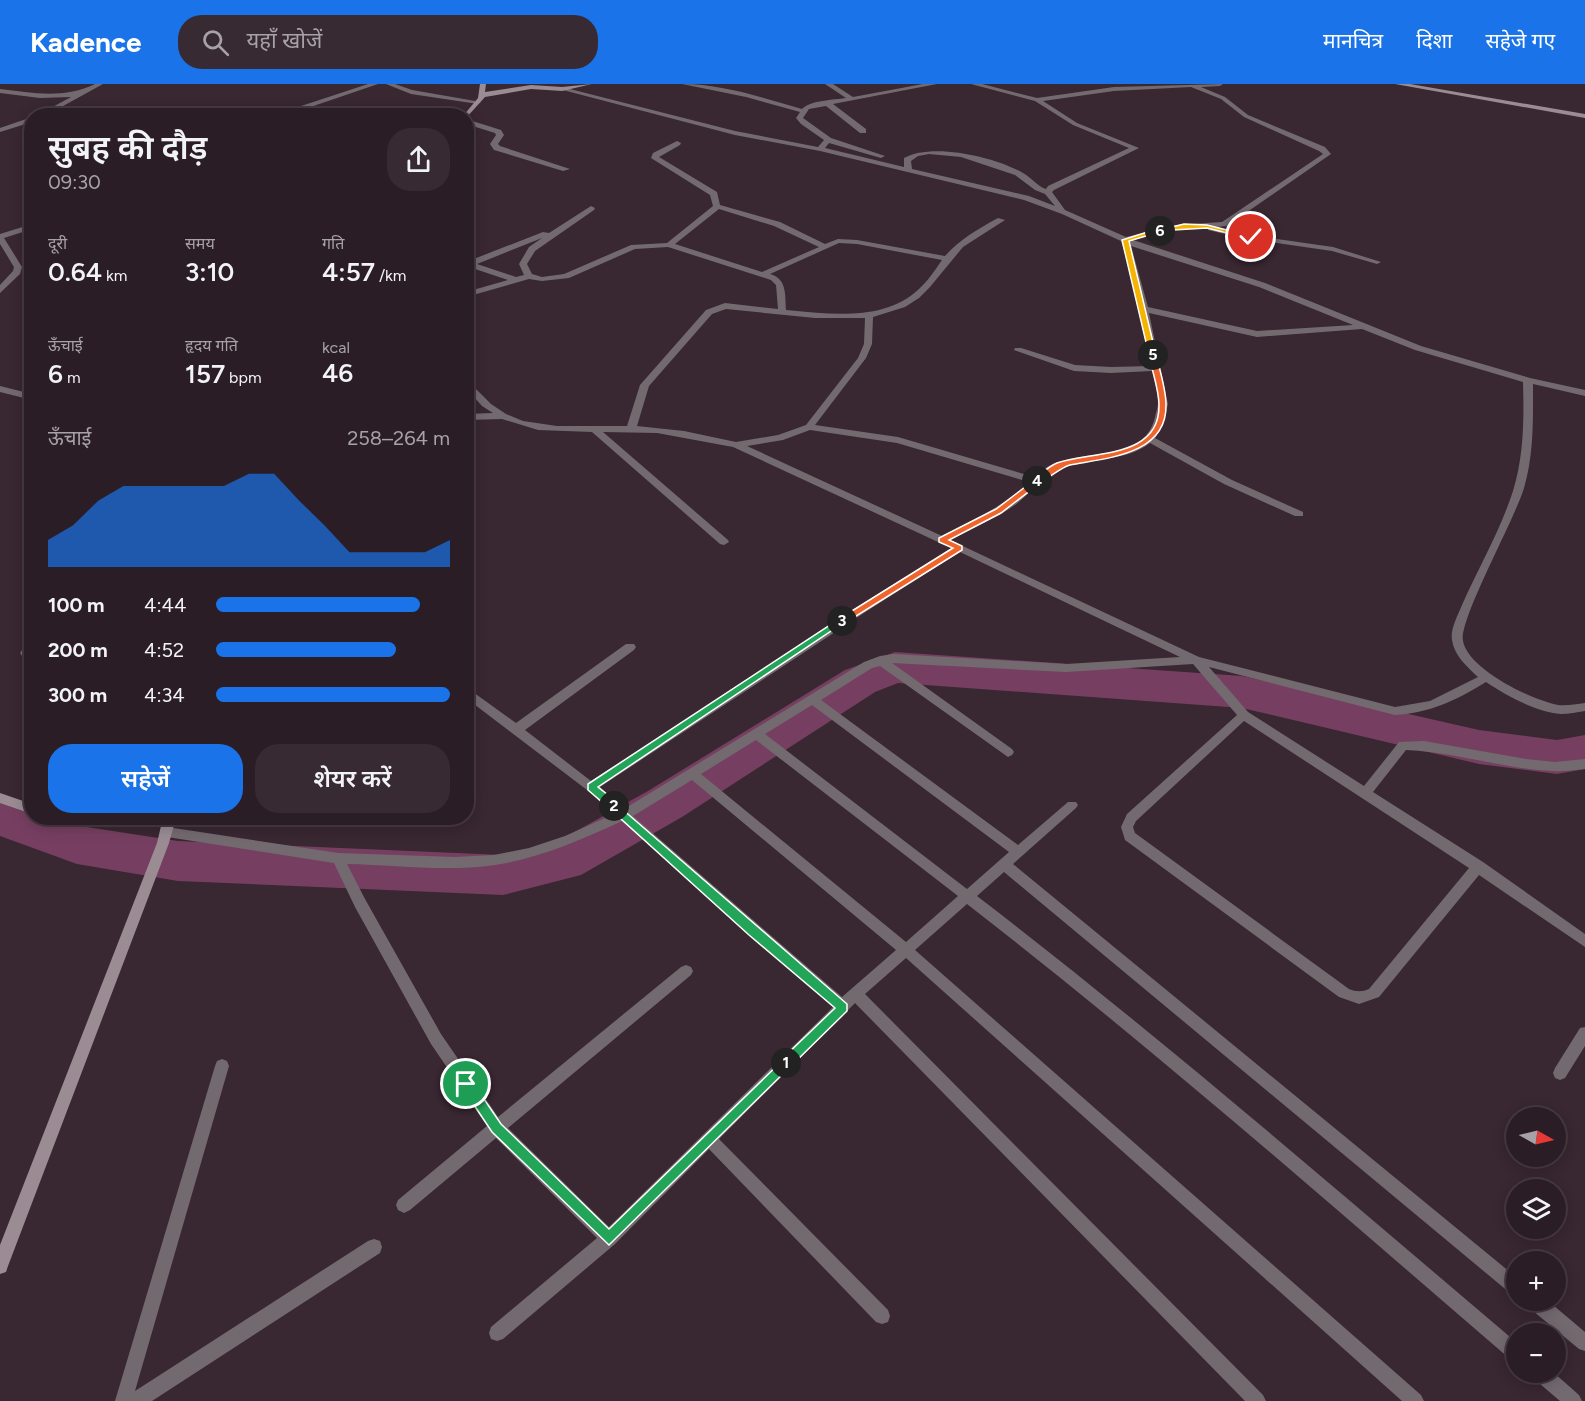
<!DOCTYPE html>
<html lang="hi">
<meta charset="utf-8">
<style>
:root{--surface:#2b1d25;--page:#372a32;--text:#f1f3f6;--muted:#a6a2a7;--line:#473b42;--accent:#1a73e8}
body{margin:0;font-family:Figtree,"Noto Sans Devanagari",sans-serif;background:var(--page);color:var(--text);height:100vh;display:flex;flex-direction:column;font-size:22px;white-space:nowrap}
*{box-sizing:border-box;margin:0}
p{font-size:20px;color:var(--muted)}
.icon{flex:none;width:33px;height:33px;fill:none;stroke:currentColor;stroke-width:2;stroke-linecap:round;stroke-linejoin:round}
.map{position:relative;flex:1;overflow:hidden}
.side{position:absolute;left:24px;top:24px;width:450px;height:717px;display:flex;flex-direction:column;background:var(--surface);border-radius:24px;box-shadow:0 3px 15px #0003,0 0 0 2px var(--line)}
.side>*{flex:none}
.needle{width:39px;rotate:98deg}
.controls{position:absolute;left:1506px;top:1023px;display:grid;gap:12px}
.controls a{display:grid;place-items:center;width:60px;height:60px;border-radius:50%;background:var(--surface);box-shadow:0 3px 15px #0003,0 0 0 2px var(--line);font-size:30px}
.pin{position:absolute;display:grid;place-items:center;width:51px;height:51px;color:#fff;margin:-26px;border:3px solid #fff;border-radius:50%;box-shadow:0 2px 6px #0007}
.km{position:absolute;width:30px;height:30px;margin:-15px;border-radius:50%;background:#222;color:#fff;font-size:16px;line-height:30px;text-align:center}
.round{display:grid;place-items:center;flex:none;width:63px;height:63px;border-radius:24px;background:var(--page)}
.head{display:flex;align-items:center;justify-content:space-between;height:102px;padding:0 24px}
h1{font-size:33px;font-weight:600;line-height:45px}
.figures{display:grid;grid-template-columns:repeat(3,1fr);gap:9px;height:102px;padding:6px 24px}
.figures div{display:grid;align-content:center}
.figures b{font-size:26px;font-weight:600}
.figures small{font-size:16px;font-weight:400}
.figures p{font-size:16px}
.chart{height:168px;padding:12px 24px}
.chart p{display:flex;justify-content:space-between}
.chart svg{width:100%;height:108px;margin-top:6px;fill:var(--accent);opacity:.7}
.cta{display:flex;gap:12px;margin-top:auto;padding:12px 24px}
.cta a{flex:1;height:69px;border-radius:24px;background:var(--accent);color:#fff;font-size:24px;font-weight:600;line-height:69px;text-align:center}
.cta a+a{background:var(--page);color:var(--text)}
ul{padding:0 24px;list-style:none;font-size:20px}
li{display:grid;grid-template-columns:96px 72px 1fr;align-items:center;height:45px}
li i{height:15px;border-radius:8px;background:var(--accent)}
header{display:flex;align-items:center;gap:36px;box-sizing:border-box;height:84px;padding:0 30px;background:var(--accent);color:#fff}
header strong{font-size:28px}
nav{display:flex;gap:33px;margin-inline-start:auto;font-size:21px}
.search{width:420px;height:54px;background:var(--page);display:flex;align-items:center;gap:15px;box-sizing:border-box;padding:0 21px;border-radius:24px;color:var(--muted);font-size:22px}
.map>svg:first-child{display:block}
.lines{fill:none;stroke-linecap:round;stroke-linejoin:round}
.river{fill:#763f61;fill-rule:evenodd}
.street{fill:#736a6f;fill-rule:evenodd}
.secondary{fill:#9b8c94;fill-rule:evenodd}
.split-1{fill:#22a559;stroke:#fff;stroke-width:1.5}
.split-2{fill:#22a559;stroke:#fff;stroke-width:1.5}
.split-3{fill:#22a559;stroke:#fff;stroke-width:1.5}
.split-4{fill:#f0652b;stroke:#fff;stroke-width:1.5}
.split-5{fill:#f0652b;stroke:#fff;stroke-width:1.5}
.split-6{fill:#f5b400;stroke:#fff;stroke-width:1.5}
.split-7{fill:#f5b400;stroke:#fff;stroke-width:1.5}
</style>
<header>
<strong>Kadence</strong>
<div class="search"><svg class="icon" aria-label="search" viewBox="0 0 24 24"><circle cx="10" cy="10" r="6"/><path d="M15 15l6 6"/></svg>यहाँ खोजें</div>
<nav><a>मानचित्र</a><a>दिशा</a><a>सहेजे गए</a></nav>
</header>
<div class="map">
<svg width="1585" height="1317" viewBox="0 0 1585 1317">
<rect width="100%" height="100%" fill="#392731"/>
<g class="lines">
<!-- river -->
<path class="river" d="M895,568L1242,592L1479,646L1557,656L1585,651V685L1557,690L1479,680L1242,624L898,599L875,608L682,733L581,791L503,811L178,797L77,780L0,752V713L32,724V734H57L80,742L178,757L503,771L553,760L648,707L845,586Z"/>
<!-- street -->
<path class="street" d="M95,0H103L45,32H36L71,13L40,14L0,9V5C32,9 65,15 95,0Z
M368,0H378L293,29L237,32L292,25Z
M386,0H395L412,6L481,18L478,20L411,10Z
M682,0C723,0 763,14 802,25C811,16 834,16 846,14L825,0H833L853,13L923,0H937L833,20L866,45V49H860L826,22L809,25L803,34L831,54L885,72L881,74L829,59L825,64L904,83V74C932,58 996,73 1023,89C1032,94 1037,102 1046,105L1048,102L1129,64L1073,41L1035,17L971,0H982L1037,14L1114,3L1223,0L1220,2L1201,3L1225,13L1248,31L1325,63L1331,70L1227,142L1216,143L1242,150L1333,163L1381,178L1377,180L1332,167L1242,154L1208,146V143L1175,145L1133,156L1265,199L1421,262L1530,294L1585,306V312L1533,300C1533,335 1534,370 1524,404C1515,435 1459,535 1463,557C1468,585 1531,616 1558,621C1567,622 1576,620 1585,619V627C1577,628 1569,630 1561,630C1536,628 1507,612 1486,598C1457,616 1430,629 1395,631L1209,583L1248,628L1364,702L1399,658L1424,657L1526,675L1555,678L1585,675V685C1574,686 1563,688 1553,687C1503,685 1456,668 1406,666L1373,708L1483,778L1585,850V863L1479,791L1379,913L1359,920L1339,913L1125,756L1121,743L1127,730L1237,631L1193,580L1066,588L892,579L1012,665L1014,668L1012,671L1008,673L880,582L872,584L821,616L1018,761L1068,718H1076L1078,721L1076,724L1013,780L1516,1193V1211L1510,1209L1004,788L977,812C1162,954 1338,1107 1516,1258V1277L1510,1275C1331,1121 1154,965 967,820L915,866L1421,1311L1424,1317H1402L906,874L865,910L1263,1311L1266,1317H1245L855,919L719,1055L888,1226L890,1232L888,1238L882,1240L876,1238L709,1065L615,1160L503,1255L497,1257L491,1255L489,1249L491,1243L597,1154L496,1054L410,1126L404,1129L398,1126L396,1121L398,1116L487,1042L431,960L355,823L334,779L167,753L163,752L161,748L163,744L167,743L338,769L455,773L494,771L529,764L565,752L614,730L587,706L466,614V603L516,639L626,560H634L636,563L634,566L525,646L591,697L862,520L951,464L733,363L657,349L603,348L728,456L729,458L724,461L720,460L592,348L538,346L502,335L466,336V330L493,329L482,322L466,304V295L491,320L506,330L523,337L557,342H627L640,301L706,226L725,219L778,225L776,201L771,196L668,163L635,165L569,194L542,197L529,195L466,213V208L508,196L469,183H466V178L543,148L549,149L591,122L595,124L594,126L535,167L527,180L532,190L542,193L564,190L631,161L667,159L713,122L710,111L651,74L653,69L677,57L681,59L680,61L659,73L717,108L720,121L780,138L825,160L838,155L857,156L945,172C960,155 978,145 998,134L1005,136L963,163L930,203L919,214L905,223L873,233L872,260L866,274L815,341L898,353L1034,393C1040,388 1046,383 1053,380C1087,365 1145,378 1155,333C1156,328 1158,323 1158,319C1158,309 1154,297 1152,287L1111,289L1074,287L1014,266L1015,264H1021L1075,281L1111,283L1151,282L1136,207L1121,157L1062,130L1024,116L820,67L735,51L559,5L562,3L735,47L818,63L824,56L801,40L796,34L800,28L746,13ZM1191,3L1221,15L1244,33L1319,67L1323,70L1222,138L1175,141L1126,153L1065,126L1052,108L1054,106L1139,64L1077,39L1043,17L1114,7ZM929,70L961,73L1015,91L1035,106L1045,110L1055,122L1029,112L912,85L911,77L918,72ZM719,125L774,142L819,163L762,188L675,160ZM542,154L529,163L519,180L524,191L516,193L477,180ZM839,159L857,160L942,176C935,186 928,197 919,205C884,238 830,230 786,226C785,210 787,195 770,190ZM1131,162L1259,203L1353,241L1257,247L1148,223ZM726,225L815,234H865L864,260L858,274L806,341L778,351L736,358L684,347L637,342L649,302L712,230ZM1149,229L1257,253L1362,245L1415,266L1523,298C1524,334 1524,372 1513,407C1500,447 1479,483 1462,521C1458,531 1450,545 1452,556C1454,571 1467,583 1478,593L1430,617L1395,623L1199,573L950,456C972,444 995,435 1015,421C1031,409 1043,390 1062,383C1091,372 1124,379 1150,359L1224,400L1295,432H1303V428L1232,396L1155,354L1163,341L1168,320ZM810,346L897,359L1029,398C1003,423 973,436 942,452L747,362L783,356ZM960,468L1180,573L1066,580L894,570L880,572L864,578L624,725L600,703L870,525ZM812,621L1009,768L967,805L765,650ZM1244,637L1469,784L1369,905C1362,908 1356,908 1349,905L1135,749L1133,743L1136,737ZM756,656L958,812L906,858L701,690ZM692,696L896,866L842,913L633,732ZM622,737L833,923L609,1143L508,1044L691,891L693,887L691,883L686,881L681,883L498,1033L441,950L365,815L347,780C396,781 447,788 495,781C540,774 581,756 622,737Z
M32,33V38L0,48V44Z
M466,35L501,46L504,51L498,60L500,62L570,85L563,87L494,66L490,60L496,51L495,49L466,40Z
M32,140V145L4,154L22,183L20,190L0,209V201L13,187L14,183L0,160V150Z
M0,302L32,310V316L0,308Z
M26,565H32V573L22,572L20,569L22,566Z
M1585,943V962L1565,994L1560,996L1555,994L1553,989L1555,984L1580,944Z
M222,975L227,977L229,982L135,1307L368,1157L374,1155L380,1157L382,1163L380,1169L152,1317H115L215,982L217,977Z
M1525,1216H1547L1585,1248V1267L1579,1265L1527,1222Z
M1531,1288H1553L1579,1311L1582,1317H1560L1533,1294Z"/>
<!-- secondary -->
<path class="secondary" d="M480,0H486L485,8L531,1L562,3L592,0L562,7L531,5L485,13L466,34V32H463L478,14Z
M1395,0H1410L1585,30V34Z
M0,709L32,720V730L0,719Z
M61,734H176L169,759L8,1182L6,1188L0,1190V1161L157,759L161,742L67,739L63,738Z"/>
</g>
<!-- split-1 -->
<path class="split-1" d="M786,973L790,975V983L609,1161L492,1048L460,1000L462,996H471L501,1040L609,1145Z"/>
<!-- split-2 -->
<path class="split-2" d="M614,718L847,920V927L790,983H782V975L835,924L749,851L610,725L609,722Z"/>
<!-- split-3 -->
<path class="split-3" d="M839,535L846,537L598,703L618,719V725H610L588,706V700Z"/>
<!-- split-4 -->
<path class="split-4" d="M1037,394L1040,399L1001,429L949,456L962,462V466L845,539H839V535L953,464L939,458V454L996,425Z"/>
<!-- split-5 -->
<path class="split-5" d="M1153,269L1156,271C1160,287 1166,305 1166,321C1167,371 1106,374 1070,381C1058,384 1046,399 1034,399V395C1041,390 1049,382 1057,379C1092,367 1160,375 1159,321C1159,305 1152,287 1149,271Z"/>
<!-- split-6 -->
<path class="split-6" d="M1157,145L1163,147L1129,157L1156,271L1153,273L1149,271L1122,156Z"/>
<!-- split-7 -->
<path class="split-7" d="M1184,140L1207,141L1255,153L1251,155L1207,144L1156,147Z"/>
</svg>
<div class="controls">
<a><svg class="needle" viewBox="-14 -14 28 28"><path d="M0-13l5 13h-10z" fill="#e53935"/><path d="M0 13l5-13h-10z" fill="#a6a2a7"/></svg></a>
<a><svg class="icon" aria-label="layers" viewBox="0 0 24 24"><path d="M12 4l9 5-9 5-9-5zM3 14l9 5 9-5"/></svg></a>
<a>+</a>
<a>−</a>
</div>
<div class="pin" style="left:466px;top:1000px;background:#1e9e55"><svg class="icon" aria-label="arrive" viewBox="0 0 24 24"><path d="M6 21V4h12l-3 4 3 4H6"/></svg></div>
<div class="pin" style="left:1251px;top:153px;background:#d93025"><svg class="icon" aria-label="check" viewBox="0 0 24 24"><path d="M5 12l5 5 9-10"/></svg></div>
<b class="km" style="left:786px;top:979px">1</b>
<b class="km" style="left:614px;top:722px">2</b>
<b class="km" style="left:842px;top:537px">3</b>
<b class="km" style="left:1037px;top:397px">4</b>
<b class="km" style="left:1153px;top:271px">5</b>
<b class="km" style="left:1160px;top:147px">6</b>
<section class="side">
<div class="head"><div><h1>सुबह की दौड़</h1><p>09:30</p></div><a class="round"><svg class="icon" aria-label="share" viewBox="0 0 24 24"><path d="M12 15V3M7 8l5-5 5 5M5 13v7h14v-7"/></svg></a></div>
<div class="figures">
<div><p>दूरी</p><b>0.64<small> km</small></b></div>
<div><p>समय</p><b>3:10</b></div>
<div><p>गति</p><b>4:57<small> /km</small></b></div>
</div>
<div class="figures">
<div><p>ऊँचाई</p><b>6<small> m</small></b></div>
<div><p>हृदय गति</p><b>157<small> bpm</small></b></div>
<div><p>kcal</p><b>46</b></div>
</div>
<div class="chart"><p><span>ऊँचाई</span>258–264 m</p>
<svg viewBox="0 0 160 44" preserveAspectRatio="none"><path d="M0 44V33L10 27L20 17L30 11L40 11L50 11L60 11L70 11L80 6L90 6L100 17L110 27L120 38L130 38L140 38L150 38L160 33V44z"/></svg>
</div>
<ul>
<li><b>100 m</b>4:44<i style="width:87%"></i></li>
<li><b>200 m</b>4:52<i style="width:77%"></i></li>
<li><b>300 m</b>4:34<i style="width:100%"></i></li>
</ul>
<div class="cta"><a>सहेजें</a><a>शेयर करें</a></div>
</section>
</div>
